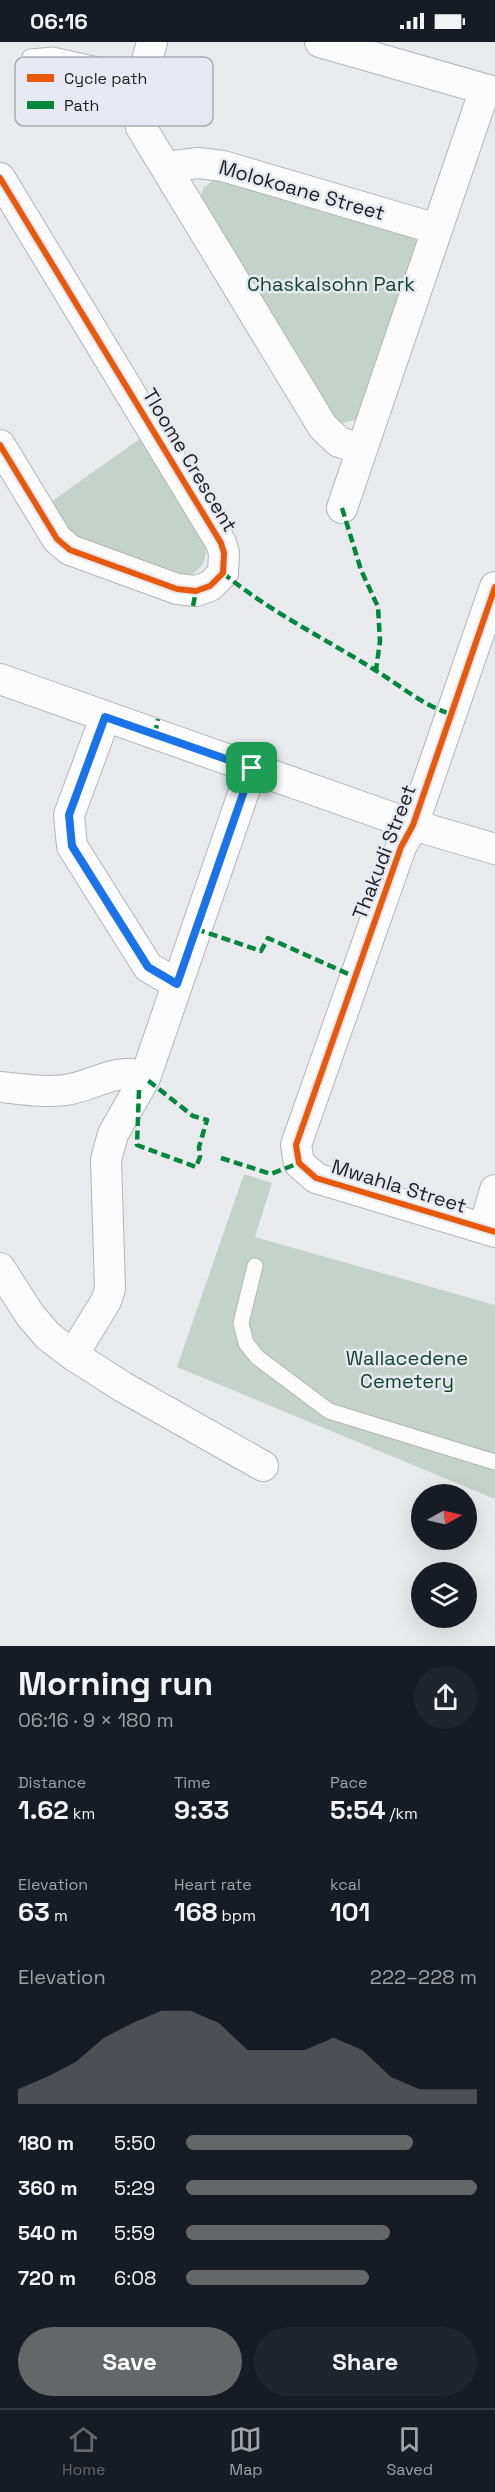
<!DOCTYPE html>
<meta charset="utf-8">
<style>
:root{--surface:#171b24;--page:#20242c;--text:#f1f3f6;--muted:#9ea1a6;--line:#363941;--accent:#656669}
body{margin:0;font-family:"Space Grotesk",sans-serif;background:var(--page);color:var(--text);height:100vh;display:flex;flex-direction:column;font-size:22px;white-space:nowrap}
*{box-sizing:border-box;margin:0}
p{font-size:20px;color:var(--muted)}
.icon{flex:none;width:33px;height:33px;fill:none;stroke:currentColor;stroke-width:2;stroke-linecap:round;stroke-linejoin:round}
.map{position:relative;height:1604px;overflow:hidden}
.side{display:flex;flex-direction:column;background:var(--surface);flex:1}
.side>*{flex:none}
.needle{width:39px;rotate:82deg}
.controls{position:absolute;left:411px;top:1442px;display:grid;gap:12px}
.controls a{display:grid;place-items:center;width:66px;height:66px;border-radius:50%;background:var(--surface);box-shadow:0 6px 24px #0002;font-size:30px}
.pin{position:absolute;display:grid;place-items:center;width:51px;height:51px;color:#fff;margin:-26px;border-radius:12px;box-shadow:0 3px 9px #0006}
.round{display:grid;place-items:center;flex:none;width:63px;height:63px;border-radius:32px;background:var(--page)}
.summary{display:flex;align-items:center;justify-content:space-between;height:102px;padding:0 18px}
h1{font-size:33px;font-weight:700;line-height:45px}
.figures{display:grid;grid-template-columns:repeat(3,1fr);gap:9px;height:102px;padding:6px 18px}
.figures div{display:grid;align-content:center}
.figures b{font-size:26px;font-weight:700}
.figures small{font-size:16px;font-weight:400}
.figures p{font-size:16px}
.chart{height:168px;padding:12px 18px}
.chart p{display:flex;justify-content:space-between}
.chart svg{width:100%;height:108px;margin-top:6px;fill:var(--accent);opacity:.7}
.cta{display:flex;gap:12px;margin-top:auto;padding:12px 18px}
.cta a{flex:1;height:69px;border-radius:36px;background:var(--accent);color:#fff;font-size:24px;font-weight:700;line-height:69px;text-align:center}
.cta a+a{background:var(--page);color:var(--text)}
ul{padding:0 18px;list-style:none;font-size:20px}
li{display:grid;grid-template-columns:96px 72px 1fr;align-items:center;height:45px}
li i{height:15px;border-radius:8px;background:var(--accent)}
.status{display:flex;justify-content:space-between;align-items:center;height:42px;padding:0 30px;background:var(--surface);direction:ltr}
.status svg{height:16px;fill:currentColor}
.tabs{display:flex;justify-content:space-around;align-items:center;height:84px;border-top:2px solid var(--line);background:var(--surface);font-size:16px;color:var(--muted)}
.tabs a{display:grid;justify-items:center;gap:3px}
.tabs .on{color:var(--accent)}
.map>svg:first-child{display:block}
.green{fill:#c3d3ca}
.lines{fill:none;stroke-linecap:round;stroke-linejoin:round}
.service-casing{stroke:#b3b4b7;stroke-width:17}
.minor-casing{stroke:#b3b4b7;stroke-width:32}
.service{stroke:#fcfcfc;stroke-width:15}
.minor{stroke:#fcfcfc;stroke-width:30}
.quiet{stroke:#00873e;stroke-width:4.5;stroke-dasharray:9 4.5;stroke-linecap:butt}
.cycleway-casing{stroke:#e6e9f1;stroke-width:10}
.cycleway{stroke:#e8590c;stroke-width:6}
.route-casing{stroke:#fff;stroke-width:12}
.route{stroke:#1a73e8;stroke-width:8}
.labels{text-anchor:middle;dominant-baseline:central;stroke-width:5;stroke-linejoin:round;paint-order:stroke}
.street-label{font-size:20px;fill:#1e1f22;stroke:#e6e9f1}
.park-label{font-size:20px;fill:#10472a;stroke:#e6e9f1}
.key{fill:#e6e9f1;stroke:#aaacb3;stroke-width:1.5}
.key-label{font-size:16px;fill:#1e1f22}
</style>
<div class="status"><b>06:16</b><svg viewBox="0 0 49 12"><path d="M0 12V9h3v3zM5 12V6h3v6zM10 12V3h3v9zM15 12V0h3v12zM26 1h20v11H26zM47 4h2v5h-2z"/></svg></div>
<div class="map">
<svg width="495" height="1604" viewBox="0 0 495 1604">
<rect width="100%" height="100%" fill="#e9eaee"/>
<!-- green -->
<path class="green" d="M219,135L415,196L418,203L358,377L343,381L335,380L199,159L204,145Z
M144,394L206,504C207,520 200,530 185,535L73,496L48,462Z
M244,1132L272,1141L255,1195L495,1263V1457L177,1325Z"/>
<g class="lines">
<defs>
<path id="service" d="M30,15L53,13L143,33
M255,1224L241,1281L246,1301L257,1315L329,1369L495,1420"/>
<path id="minor" d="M152,0L136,61L141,85L323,385L339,400L361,407
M320,0L495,50
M166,125L198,121L223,124L437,187
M0,136L221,501L224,511L223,531L210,544L196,549L177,547L70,508L57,497L0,403
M342,466L485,47
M495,545L413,783L401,805L296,1103L299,1121L316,1136L495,1190
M0,637L413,783L495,807
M105,676L69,773L72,804L148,925L177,942
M0,1045C21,1047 44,1051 65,1048C92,1045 119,1023 145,1036
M484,1186L495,1148
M0,1226L30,1273L48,1294L73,1313L123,1345L263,1424
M73,1313L106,1259L110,1247L106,1118L113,1092L145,1036L252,726"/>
</defs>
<!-- service casing -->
<use href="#service" class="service-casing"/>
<!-- minor casing -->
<use href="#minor" class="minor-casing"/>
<!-- service -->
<use href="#service" class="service"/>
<!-- minor -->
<use href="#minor" class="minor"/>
<!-- quiet -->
<path class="quiet" d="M342,466L361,528L378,565L380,599L376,628
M223,531C270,570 324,596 375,628C401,644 422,663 451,672
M193,564L196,549
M155,692L158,677
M196,887L261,909L268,896L355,935
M139,1048L137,1103L196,1125L200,1115L199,1105L207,1078L193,1074L145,1036
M221,1116L271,1132L299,1121"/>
<defs>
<path id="cycleway" d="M0,136L221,501L224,511L223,531L210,544L196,549L177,547L70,508L57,497L0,403
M495,545L413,783L401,805L296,1103L299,1121L316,1136L495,1190"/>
</defs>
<!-- cycleway casing -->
<use href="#cycleway" class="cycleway-casing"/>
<!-- cycleway -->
<use href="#cycleway" class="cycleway"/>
</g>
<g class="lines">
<defs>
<path id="route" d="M105,675L252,726L177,942L148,925L72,804L69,773Z"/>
</defs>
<!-- route casing -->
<use href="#route" class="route-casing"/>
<!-- route -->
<use href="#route" class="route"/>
</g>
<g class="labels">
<!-- street labels -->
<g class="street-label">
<text transform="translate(302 148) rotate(16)">Molokoane Street</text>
<text transform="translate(190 418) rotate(59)">Tloome Crescent</text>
<text transform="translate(384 810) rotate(-69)">Thakudi Street</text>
<text transform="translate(399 1144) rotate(17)">Mwahla Street</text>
</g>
<!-- park labels -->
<g class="park-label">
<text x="331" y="242">Chaskalsohn Park</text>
<text x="407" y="1316">Wallacedene<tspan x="407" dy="23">Cemetery</tspan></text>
</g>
</g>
<!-- legend -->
<rect x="15" y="15" width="198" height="69" rx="9" class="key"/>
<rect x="27" y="32" width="27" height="8" fill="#e8590c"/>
<rect x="27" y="59" width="27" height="8" fill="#00873e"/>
<g class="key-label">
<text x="64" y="42">Cycle path</text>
<text x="64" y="69">Path</text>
</g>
</svg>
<div class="controls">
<a><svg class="needle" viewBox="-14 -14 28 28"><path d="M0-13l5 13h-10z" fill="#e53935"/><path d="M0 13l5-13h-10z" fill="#9ea1a6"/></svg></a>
<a><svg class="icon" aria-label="layers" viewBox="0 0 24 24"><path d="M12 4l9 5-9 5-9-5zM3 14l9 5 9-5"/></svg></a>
</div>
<div class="pin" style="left:252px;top:726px;background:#1e9e55"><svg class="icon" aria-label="arrive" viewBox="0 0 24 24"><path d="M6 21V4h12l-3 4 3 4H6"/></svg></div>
</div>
<section class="side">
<div class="summary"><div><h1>Morning run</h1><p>06:16 · 9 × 180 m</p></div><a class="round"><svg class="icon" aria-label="share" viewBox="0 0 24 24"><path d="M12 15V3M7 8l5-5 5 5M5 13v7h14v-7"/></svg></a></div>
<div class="figures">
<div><p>Distance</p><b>1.62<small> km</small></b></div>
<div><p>Time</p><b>9:33</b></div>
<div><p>Pace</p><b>5:54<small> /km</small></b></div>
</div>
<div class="figures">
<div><p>Elevation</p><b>63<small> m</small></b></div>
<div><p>Heart rate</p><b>168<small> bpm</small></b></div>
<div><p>kcal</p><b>101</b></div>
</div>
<div class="chart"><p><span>Elevation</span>222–228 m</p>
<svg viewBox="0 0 160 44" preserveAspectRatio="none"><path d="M0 44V38L10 33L20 27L30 17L40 11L50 6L60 6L70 11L80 22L90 22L100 22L110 17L120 22L130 33L140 38L150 38L160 38V44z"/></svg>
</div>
<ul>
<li><b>180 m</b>5:50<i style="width:78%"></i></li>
<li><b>360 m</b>5:29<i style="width:100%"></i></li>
<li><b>540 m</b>5:59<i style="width:70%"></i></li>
<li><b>720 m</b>6:08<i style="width:63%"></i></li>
</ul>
<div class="cta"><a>Save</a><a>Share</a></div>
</section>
<nav class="tabs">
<a class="on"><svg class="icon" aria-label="home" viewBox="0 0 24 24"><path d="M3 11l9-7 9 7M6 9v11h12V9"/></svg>Home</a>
<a><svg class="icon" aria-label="map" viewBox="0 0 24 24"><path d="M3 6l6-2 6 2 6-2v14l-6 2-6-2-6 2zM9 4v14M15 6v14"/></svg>Map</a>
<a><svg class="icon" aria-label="saved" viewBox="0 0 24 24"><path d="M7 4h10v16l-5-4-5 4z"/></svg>Saved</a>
</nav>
